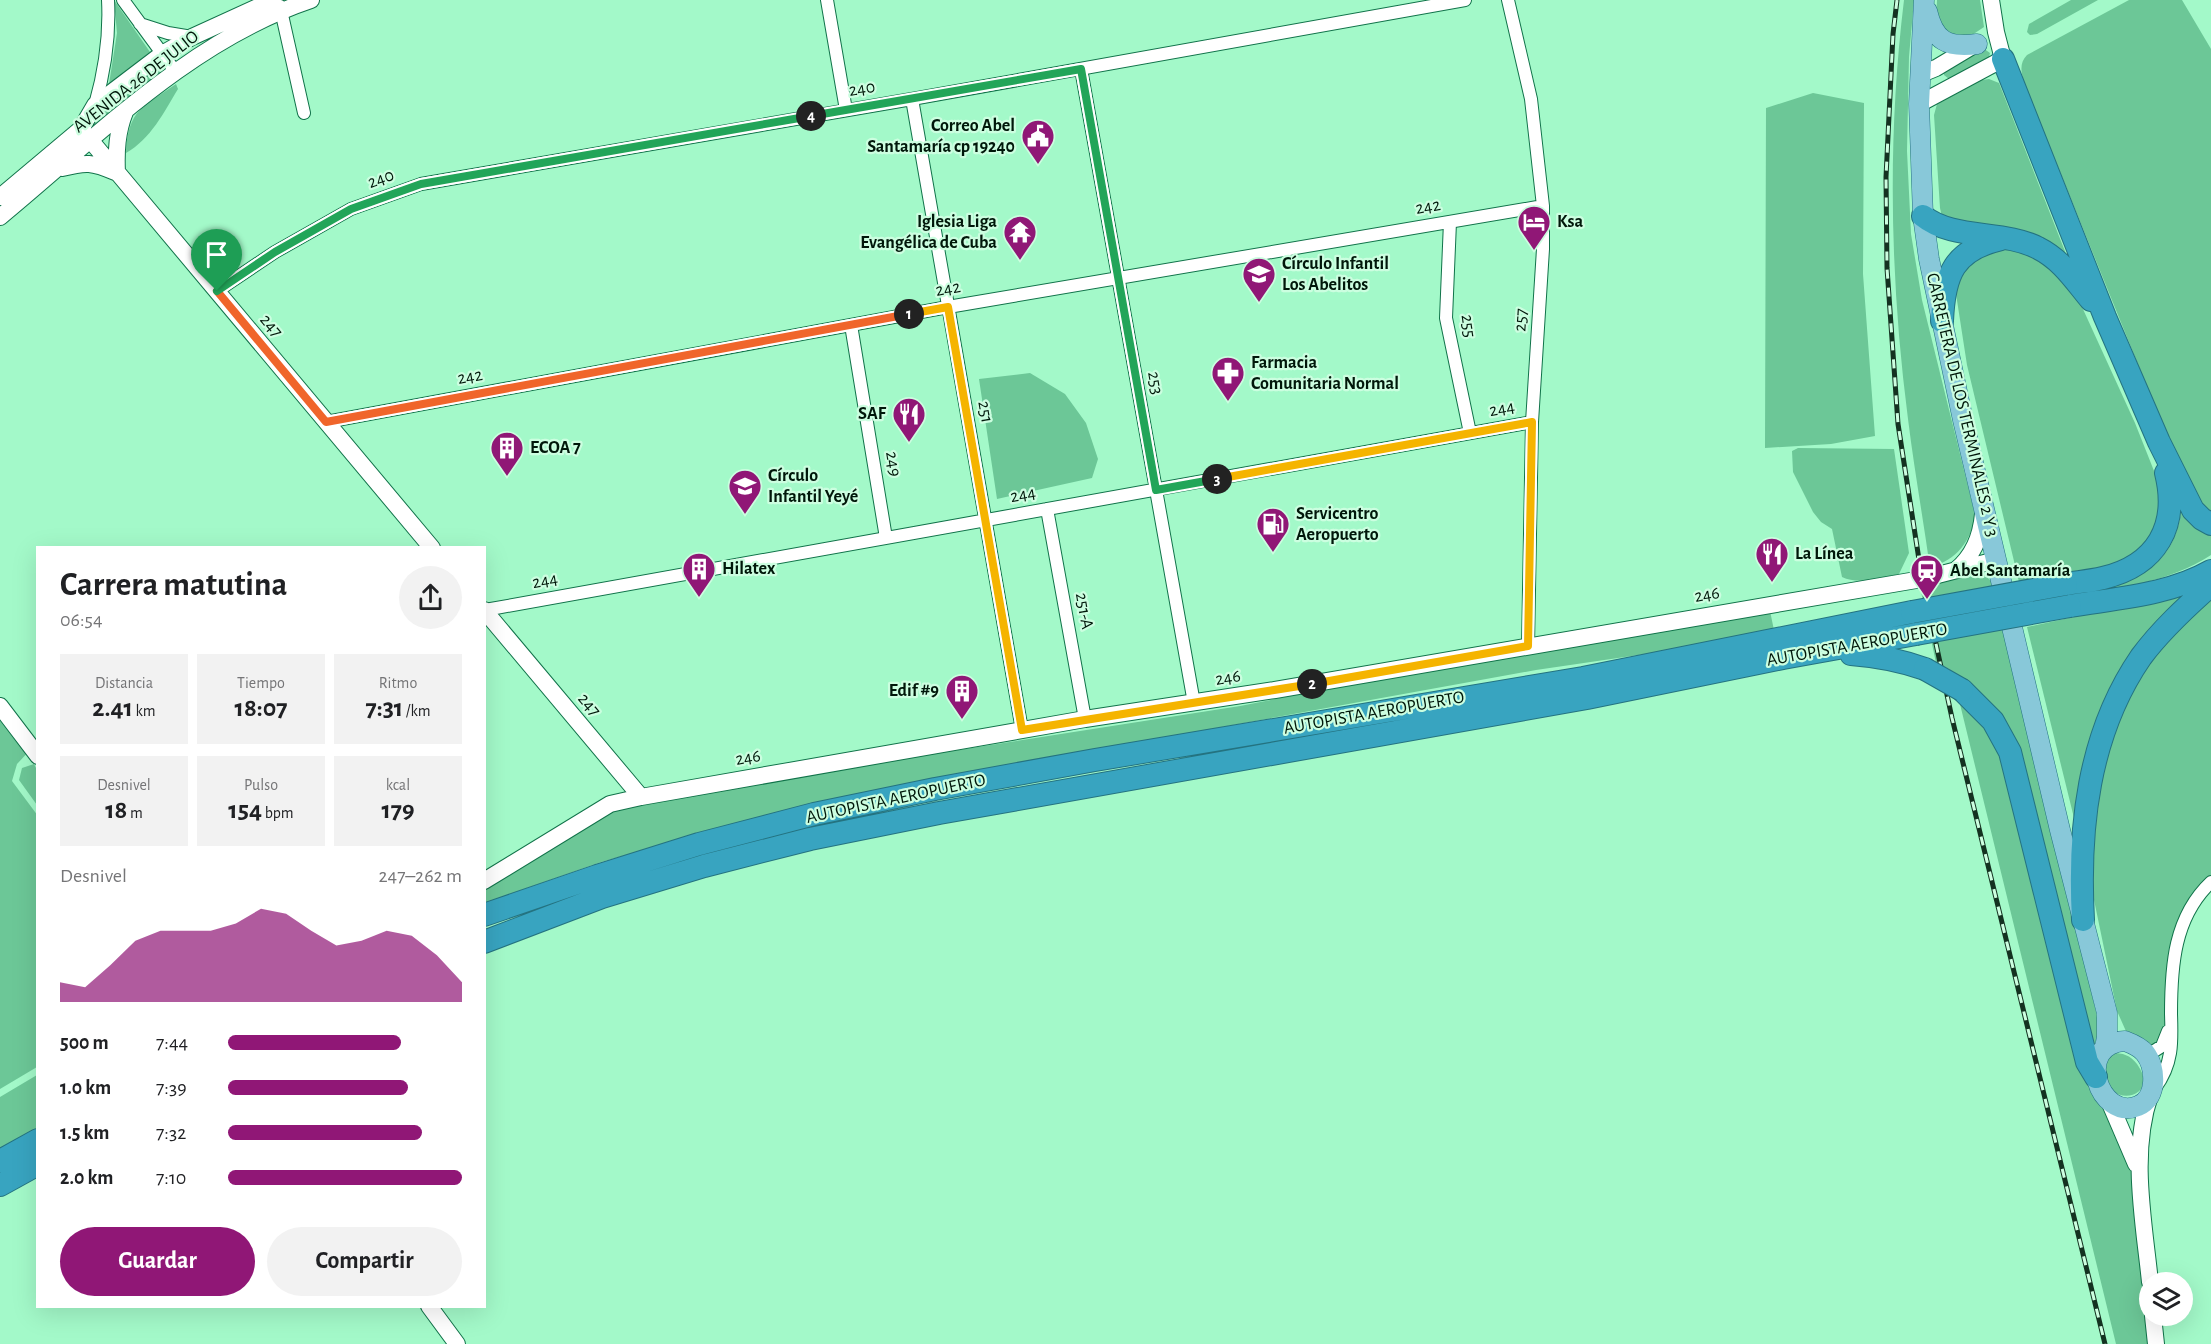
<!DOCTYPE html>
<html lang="es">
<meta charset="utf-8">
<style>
:root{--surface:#fff;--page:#f2f2f2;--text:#202124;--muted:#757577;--accent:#901776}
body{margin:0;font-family:"Alegreya Sans",sans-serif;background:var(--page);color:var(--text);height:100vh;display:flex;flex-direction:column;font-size:22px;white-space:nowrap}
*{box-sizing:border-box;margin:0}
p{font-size:20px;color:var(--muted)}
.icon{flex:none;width:33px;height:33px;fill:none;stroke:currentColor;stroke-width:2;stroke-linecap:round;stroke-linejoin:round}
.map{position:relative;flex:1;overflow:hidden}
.panel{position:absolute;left:36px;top:546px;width:450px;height:762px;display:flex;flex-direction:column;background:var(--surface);border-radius:0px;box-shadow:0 6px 24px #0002}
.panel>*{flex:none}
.controls{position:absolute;left:2139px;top:1272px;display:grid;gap:12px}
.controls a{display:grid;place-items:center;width:54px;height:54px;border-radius:50%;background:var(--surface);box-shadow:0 6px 24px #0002;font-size:30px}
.pin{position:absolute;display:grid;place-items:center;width:51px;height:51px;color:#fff;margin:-62px -26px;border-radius:50% 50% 50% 0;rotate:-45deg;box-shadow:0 0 6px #0007}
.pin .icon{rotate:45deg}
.km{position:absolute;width:30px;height:30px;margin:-15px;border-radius:50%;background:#222;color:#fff;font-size:16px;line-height:30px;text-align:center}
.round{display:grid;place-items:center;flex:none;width:63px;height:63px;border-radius:32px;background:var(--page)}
.headline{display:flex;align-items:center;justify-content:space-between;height:102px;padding:0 24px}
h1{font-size:33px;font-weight:700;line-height:45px}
.figures{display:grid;grid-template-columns:repeat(3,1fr);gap:9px;height:102px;padding:6px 24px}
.figures div{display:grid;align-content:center;border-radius:0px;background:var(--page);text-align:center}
.figures b{font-size:26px;font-weight:700}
.figures small{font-size:16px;font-weight:400}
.figures p{font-size:16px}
.chart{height:168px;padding:12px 24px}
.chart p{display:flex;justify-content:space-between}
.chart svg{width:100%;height:108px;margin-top:6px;fill:var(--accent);opacity:.7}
.action{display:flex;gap:12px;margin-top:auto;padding:12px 24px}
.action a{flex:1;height:69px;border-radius:36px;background:var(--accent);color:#fff;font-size:24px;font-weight:700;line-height:69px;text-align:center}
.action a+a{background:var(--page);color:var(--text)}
ul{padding:0 24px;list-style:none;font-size:20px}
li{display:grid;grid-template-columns:96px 72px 1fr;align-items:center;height:45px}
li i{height:15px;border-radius:8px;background:var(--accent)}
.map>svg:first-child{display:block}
.green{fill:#6cc797}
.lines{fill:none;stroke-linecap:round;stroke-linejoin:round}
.street-casing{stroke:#11734a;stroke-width:14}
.secondary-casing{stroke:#11734a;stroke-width:18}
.primary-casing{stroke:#247380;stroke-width:21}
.highway-casing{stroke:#247380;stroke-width:24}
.street{stroke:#fff;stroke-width:12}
.secondary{stroke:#fff;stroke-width:16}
.primary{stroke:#88c8d9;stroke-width:20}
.highway{stroke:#38a4c0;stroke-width:22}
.rail-casing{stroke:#143221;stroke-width:5}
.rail{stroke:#ccfee0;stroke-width:3;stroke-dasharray:9;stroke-linecap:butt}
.highway-bridge-casing{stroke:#247380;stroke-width:24;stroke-linecap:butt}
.highway-bridge{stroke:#38a4c0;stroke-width:22}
.split-1-casing{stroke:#fff;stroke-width:12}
.split-2-casing{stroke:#fff;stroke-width:12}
.split-3-casing{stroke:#fff;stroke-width:12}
.split-4-casing{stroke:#fff;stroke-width:12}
.split-5-casing{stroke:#fff;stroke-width:12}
.split-1{stroke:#f0652b;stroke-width:8}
.split-2{stroke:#f5b400;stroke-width:8}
.split-3{stroke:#f5b400;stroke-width:8}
.split-4{stroke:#22a559;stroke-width:8}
.split-5{stroke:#22a559;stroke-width:8}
.labels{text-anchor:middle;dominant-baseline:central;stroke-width:4.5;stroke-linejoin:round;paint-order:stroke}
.street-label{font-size:18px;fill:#00170a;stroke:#ccfee0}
.poi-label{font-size:18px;font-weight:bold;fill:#00170a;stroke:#ccfee0;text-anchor:start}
</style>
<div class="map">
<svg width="2211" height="1344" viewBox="0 0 2211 1344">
<rect width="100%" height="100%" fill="#a3f9c9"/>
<!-- green -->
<path class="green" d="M114,0L150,52L109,84L117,33Z
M1904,0H1914L1909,57L1907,151L1911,234L1922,300L1975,515C1971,542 1957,559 1930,568C1923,518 1914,468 1908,419C1890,280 1887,139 1904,0Z
M1937,0H1980L1984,27L1966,39L1955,41L1936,21Z
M2071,0H2098L2037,34L2030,35L2027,32L2029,24Z
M2129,0H2182L2211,49V519L2180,468L2028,93C2024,80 2016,66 2027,55Z
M1983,48L1990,53L1989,57L1949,79L1944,75V71Z
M156,65L162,68L160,76L93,129L89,124L96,113Z
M1989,79L1999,83L2068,259L1942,217L1940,208L1934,115L1937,104L1982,80Z
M176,84L178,89C164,112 151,139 126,153C128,109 143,107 176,84Z
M1813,93L1864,103L1863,274L1875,436L1831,444L1765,448L1766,108Z
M1997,245L2047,262L2077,296L2135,423L2158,481L2160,515L2147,544L2121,564L2019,582L1967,365L1956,294L1957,279L1967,261Z
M1030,373L1065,394L1086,423L1098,459L1092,478L997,499L979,379Z
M1798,448L1894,449L1909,553L1899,574C1882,578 1858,585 1842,577L1832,529L1821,522L1813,512L1793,472L1792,451Z
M2181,506L2211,533V555C2168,583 2118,588 2069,597C2108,587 2156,581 2174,538C2178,528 2181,518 2181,506Z
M1971,573L1985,575L1995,585L2096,1012C2098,1024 2101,1037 2092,1047L2030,791L1966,682L1949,669L1936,663L1919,582Z
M2189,592L2162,622L2074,818L2027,627Z
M2211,596V879L2190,903L2163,1039L2151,1048L2129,1038L2117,1011L2093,895L2090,869L2092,818L2113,726L2150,661Z
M1770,611L1775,635L1536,670L1189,733L755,819L601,862L485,903L484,886L610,812L636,804L830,770L1240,706L1382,678Z
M1959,700L1980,715L2008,767L2089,1088L2130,1150L2150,1344H2116Z
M0,706L32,748L17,764L12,781L38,816L37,1067L0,1089Z
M34,764L37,770V805L19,780L22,768Z
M2112,1053C2123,1053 2130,1055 2137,1064C2162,1099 2108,1108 2105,1076C2104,1070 2106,1063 2107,1057Z
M37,1075V1133L0,1153V1097Z"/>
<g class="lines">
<defs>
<path id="street" d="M123,0L175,71
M827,0L846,110
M1508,0L1531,99L1543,206V249L1532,422L1528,646
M280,6L304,113
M140,24L168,33L192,37
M1081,69L1194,703
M912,99L1022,730
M95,105C105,70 110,37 108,0
M1450,222L1446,318L1470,433
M217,291L275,252L351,209L421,184L912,99L1465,0
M851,325L886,538
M326,422L948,307L1543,206
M1047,509L1085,719
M485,610L1532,422
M2144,1052L2151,1053L2162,1046L2168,1031
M2155,1088C2173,1064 2172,1042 2171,1014C2171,966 2174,917 2211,882"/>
<path id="secondary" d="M1919,75L1936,68L1976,44
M1919,104L2003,59L1996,32L1991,0
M81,129L432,548
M62,168C86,162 92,162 115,172
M117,173C116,151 117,132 125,112
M0,197L81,129L95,105L162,54L192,37L273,0
M0,217C97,137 189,41 311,0
M1956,570C1973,556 1981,536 1983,514
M484,610L641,797
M0,706L38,756
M484,881L610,804L641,797L1085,719L1275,690L1922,579L1996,560
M2109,1101L2136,1164
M2150,1282C2144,1222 2130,1154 2150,1095
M429,1306L457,1344
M2153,1316L2156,1344"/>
<path id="primary" d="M1924,0L1919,104L1923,216L1929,259L1963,420L2060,830L2107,1013V1037L2105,1048
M1927,11C1934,41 1947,48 1977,44
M2125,1041C2133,1044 2140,1047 2145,1053C2156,1067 2158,1098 2138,1106C2099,1122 2073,1044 2125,1041Z"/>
<path id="highway" d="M2003,59L2105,317L2159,442L2193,510L2202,519L2211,524
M1923,216C1952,240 2004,230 2038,248C2062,260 2075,281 2091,300
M1942,321C1944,274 1954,250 2001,239
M2066,584C2078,582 2091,581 2103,578C2157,565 2179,526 2166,473
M2070,606C2117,598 2169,595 2211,571
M1851,654C1877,656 1900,660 1925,669
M1962,690L1993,721L2010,752L2087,1062L2096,1077
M484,915L597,876L699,844L814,814L935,789L1095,760L1583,678L1912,612
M2083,920C2078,829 2088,734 2141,657C2161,630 2186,607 2211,585
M484,942L602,897L704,866L810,839L939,813L1587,698L1783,658L1916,634
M0,1161L38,1140
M0,1185L38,1164"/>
</defs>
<!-- street casing -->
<use href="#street" class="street-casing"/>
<!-- secondary casing -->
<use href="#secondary" class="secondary-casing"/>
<!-- primary casing -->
<use href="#primary" class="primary-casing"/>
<!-- highway casing -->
<use href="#highway" class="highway-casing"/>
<!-- street -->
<use href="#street" class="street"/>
<!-- secondary -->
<use href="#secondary" class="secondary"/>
<!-- primary -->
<use href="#primary" class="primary"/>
<!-- highway -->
<use href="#highway" class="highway"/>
<defs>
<path id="rail" d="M1897,0L1893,34L1886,177L1887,268L1898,424L1922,579L1952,718L2105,1344"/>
</defs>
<!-- rail casing -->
<use href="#rail" class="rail-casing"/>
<!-- rail -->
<use href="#rail" class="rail"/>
<defs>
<path id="highway-bridge" d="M1912,612L2066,584
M1916,634L2070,606
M1925,669L1962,690"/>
</defs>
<!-- highway-bridge casing -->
<use href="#highway-bridge" class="highway-bridge-casing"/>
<!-- highway-bridge -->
<use href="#highway-bridge" class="highway-bridge"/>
</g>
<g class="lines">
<defs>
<path id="split-1" d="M217,291L326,422L909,314"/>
<path id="split-2" d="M909,314L948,307L1022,730L1312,684"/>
<path id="split-3" d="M1217,479L1532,422L1528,646L1312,684"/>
<path id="split-4" d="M811,116L1081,69L1156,490L1217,479"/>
<path id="split-5" d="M217,291L275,252L351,209L421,184L811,116"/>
</defs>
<!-- split-1 casing -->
<use href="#split-1" class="split-1-casing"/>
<!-- split-2 casing -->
<use href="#split-2" class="split-2-casing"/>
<!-- split-3 casing -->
<use href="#split-3" class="split-3-casing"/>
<!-- split-4 casing -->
<use href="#split-4" class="split-4-casing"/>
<!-- split-5 casing -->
<use href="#split-5" class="split-5-casing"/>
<!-- split-1 -->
<use href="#split-1" class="split-1"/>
<!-- split-2 -->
<use href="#split-2" class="split-2"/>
<!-- split-3 -->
<use href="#split-3" class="split-3"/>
<!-- split-4 -->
<use href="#split-4" class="split-4"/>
<!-- split-5 -->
<use href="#split-5" class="split-5"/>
</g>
<!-- icons -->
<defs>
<symbol id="civic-pin" viewBox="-11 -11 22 30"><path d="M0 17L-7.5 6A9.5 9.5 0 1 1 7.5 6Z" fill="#901776" stroke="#ccfee0"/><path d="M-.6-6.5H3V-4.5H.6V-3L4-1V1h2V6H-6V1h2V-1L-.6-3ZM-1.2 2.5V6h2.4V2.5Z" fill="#fff"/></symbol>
<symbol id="hotel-pin" viewBox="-11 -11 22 30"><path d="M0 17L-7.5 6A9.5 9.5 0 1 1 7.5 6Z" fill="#901776" stroke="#ccfee0"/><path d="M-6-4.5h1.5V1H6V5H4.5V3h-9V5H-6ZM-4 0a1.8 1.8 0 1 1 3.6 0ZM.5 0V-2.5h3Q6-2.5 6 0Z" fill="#fff"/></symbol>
<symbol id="temple-pin" viewBox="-11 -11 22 30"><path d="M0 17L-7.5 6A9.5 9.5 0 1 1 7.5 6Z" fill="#901776" stroke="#ccfee0"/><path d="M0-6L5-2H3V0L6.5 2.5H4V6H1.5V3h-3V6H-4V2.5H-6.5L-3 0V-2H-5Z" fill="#fff"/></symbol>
<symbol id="school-pin" viewBox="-11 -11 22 30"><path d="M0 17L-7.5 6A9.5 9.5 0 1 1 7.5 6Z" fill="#901776" stroke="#ccfee0"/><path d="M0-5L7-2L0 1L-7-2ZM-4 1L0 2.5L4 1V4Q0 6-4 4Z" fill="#fff"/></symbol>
<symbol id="pharmacy-pin" viewBox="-11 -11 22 30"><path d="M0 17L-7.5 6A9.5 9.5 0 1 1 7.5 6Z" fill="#901776" stroke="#ccfee0"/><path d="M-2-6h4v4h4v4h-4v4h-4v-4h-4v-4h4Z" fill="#fff"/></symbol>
<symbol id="restaurant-pin" viewBox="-11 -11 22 30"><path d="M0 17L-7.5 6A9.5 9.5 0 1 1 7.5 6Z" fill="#901776" stroke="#ccfee0"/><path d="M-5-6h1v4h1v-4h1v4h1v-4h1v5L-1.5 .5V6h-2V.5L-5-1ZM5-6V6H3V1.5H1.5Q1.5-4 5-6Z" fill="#fff"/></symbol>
<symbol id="building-pin" viewBox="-11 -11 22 30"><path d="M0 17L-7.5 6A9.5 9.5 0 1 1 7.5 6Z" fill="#901776" stroke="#ccfee0"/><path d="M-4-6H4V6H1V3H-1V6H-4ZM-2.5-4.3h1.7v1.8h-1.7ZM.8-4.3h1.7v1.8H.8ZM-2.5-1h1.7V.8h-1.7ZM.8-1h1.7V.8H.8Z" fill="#fff"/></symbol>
<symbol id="fuel-pin" viewBox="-11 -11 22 30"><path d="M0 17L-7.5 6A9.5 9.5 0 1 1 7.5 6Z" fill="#901776" stroke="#ccfee0"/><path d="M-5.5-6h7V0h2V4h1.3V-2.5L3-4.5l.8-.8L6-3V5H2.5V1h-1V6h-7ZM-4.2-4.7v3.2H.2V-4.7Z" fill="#fff"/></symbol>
<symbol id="station-pin" viewBox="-11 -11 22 30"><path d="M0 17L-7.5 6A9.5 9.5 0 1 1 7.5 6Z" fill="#901776" stroke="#ccfee0"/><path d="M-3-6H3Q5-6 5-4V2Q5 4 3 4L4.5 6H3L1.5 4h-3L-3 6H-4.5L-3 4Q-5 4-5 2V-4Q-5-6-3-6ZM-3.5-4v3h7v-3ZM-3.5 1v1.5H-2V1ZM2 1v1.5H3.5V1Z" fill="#fff"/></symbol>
</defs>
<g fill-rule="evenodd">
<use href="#civic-pin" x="1019" y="117" width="38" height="52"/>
<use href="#hotel-pin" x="1515" y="203" width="38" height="52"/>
<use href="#temple-pin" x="1001" y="213" width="38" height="52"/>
<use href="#school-pin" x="1240" y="255" width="38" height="52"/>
<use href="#pharmacy-pin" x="1209" y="354" width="38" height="52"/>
<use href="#restaurant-pin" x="890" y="395" width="38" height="52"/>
<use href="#building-pin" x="488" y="429" width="38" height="52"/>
<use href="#school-pin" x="726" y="467" width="38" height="52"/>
<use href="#fuel-pin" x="1254" y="505" width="38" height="52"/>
<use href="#restaurant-pin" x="1753" y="535" width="38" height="52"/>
<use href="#building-pin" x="680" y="550" width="38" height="52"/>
<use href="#station-pin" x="1908" y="552" width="38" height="52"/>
<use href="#building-pin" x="943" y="672" width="38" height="52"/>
</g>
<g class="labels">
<!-- street labels -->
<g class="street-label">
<text transform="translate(136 82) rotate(-38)">AVENIDA 26 DE JULIO</text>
<text transform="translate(862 89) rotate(-9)">240</text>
<text transform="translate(381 179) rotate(-20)">240</text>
<text transform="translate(1428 207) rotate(-10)">242</text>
<text transform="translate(948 289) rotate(-10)">242</text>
<text transform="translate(1521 320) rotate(-86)">257</text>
<text transform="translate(271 326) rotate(50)">247</text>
<text transform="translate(1468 326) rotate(82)">255</text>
<text transform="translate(470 377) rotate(-10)">242</text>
<text transform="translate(1155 383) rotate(80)">253</text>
<text transform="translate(1962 405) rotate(77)">CARRETERA DE LOS TERMINALES 2 Y 3</text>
<text transform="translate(1502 409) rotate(-10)">244</text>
<text transform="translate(985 412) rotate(80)">251</text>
<text transform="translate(893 464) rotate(81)">249</text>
<text transform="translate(1023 495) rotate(-10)">244</text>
<text transform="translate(545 581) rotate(-10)">244</text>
<text transform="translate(1707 595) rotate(-10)">246</text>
<text transform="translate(1084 611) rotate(80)">251-A</text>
<text transform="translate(1857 645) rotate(-10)">AUTOPISTA AEROPUERTO</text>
<text transform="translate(1228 678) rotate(-9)">246</text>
<text transform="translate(589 705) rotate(50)">247</text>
<text transform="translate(1374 713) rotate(-10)">AUTOPISTA AEROPUERTO</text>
<text transform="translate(748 758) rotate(-10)">246</text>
<text transform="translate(896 799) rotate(-12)">AUTOPISTA AEROPUERTO</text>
</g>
<!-- poi labels -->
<g class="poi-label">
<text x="1015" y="126" text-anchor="end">Correo Abel<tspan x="1015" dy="21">Santamaría cp 19240</tspan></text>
<text x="997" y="222" text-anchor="end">Iglesia Liga<tspan x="997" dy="21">Evangélica de Cuba</tspan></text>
<text x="1557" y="222">Ksa</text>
<text x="1282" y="264">Círculo Infantil<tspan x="1282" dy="21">Los Abelitos</tspan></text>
<text x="1251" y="363">Farmacia<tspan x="1251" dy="21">Comunitaria Normal</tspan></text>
<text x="886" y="414" text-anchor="end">SAF</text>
<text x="530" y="448">ECOA 7</text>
<text x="768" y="476">Círculo<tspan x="768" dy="21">Infantil Yeyé</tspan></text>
<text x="1296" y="514">Servicentro<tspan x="1296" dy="21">Aeropuerto</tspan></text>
<text x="1795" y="554">La Línea</text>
<text x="722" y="569">Hilatex</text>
<text x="1950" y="571">Abel Santamaría</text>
<text x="939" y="691" text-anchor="end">Edif #9</text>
</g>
</g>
</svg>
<div class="controls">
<a><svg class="icon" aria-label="layers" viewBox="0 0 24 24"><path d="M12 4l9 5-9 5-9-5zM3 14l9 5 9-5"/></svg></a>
</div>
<div class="pin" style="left:217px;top:291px;background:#1e9e55"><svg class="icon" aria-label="arrive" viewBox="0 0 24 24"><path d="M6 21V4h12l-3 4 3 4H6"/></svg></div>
<b class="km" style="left:909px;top:314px">1</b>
<b class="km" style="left:1312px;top:684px">2</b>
<b class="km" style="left:1217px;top:479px">3</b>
<b class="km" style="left:811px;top:116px">4</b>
<section class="panel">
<div class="headline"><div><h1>Carrera matutina</h1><p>06:54</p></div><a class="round"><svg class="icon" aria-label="share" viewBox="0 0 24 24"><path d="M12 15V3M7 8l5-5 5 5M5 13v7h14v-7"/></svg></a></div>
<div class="figures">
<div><p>Distancia</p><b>2.41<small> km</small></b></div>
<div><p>Tiempo</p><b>18:07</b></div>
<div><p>Ritmo</p><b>7:31<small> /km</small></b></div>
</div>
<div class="figures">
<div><p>Desnivel</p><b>18<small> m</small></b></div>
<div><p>Pulso</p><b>154<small> bpm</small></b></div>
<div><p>kcal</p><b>179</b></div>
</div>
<div class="chart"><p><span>Desnivel</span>247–262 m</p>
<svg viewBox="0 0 160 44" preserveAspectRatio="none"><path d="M0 44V36L10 38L20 29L30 19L40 15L50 15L60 15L70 12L80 6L90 8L100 15L110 21L120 19L130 15L140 17L150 25L160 36V44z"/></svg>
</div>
<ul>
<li><b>500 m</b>7:44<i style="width:74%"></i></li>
<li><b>1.0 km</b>7:39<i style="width:77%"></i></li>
<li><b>1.5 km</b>7:32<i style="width:83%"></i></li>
<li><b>2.0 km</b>7:10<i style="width:100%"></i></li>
</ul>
<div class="action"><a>Guardar</a><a>Compartir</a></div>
</section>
</div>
